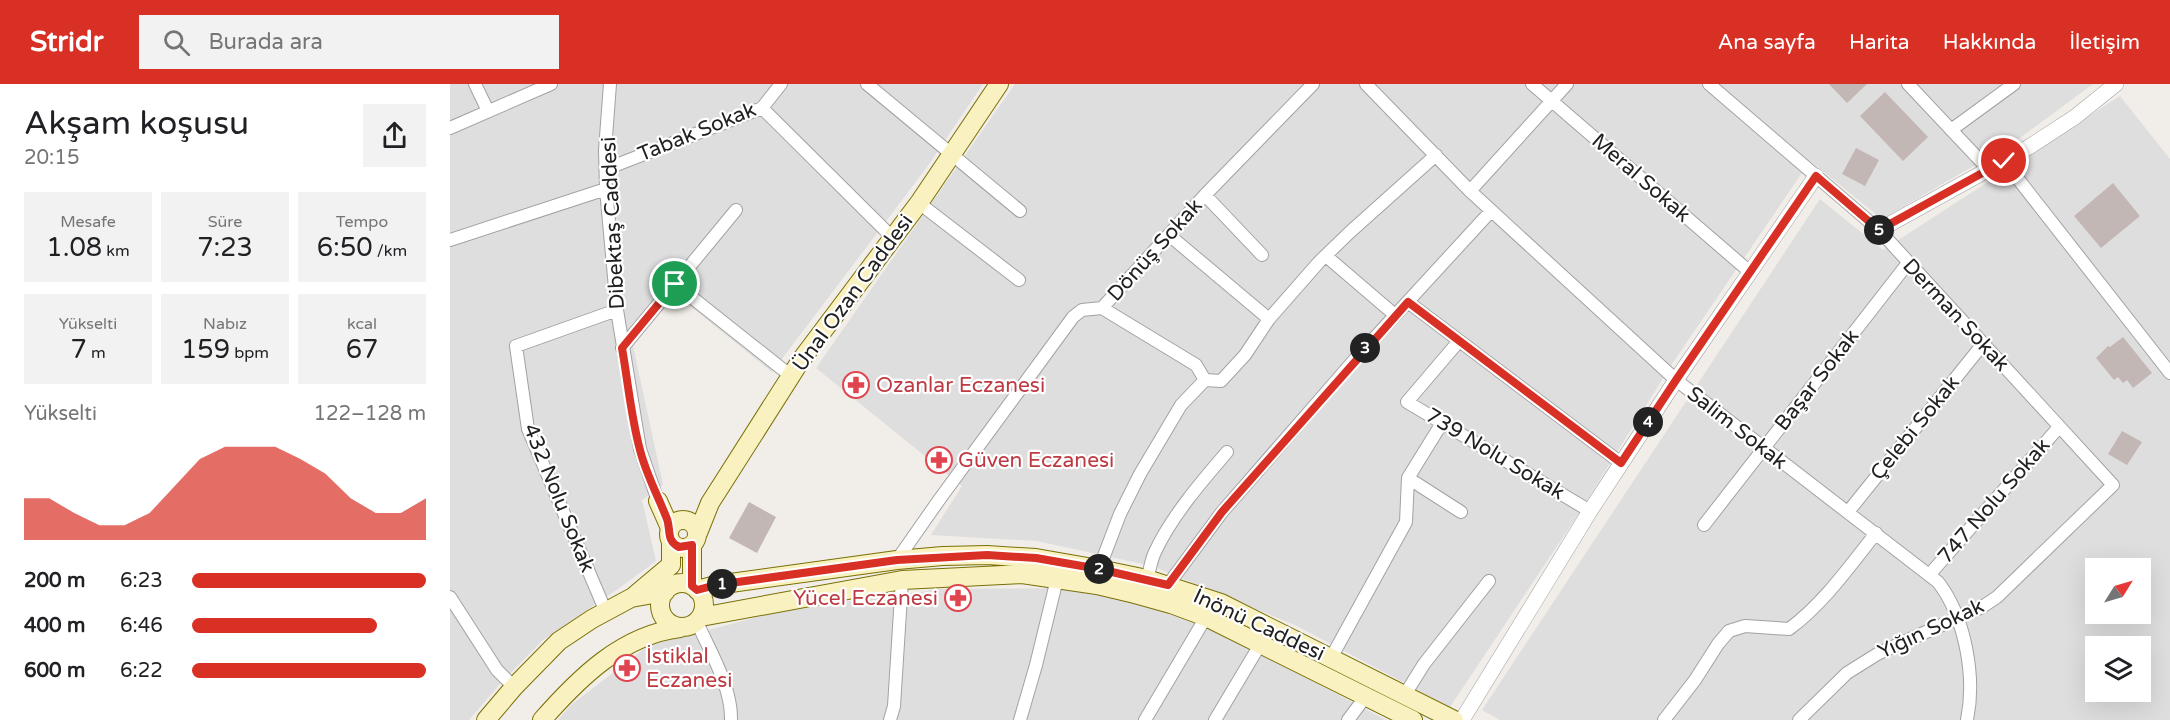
<!DOCTYPE html>
<html lang="tr">
<meta charset="utf-8">
<style>
:root{--surface:#fff;--page:#f2f2f2;--text:#202124;--muted:#757577;--accent:#d93025}
body{margin:0;font-family:"Varela Round",sans-serif;background:var(--page);color:var(--text);height:100vh;display:flex;flex-direction:column;font-size:22px;white-space:nowrap}
*{box-sizing:border-box;margin:0}
p{font-size:20px;color:var(--muted)}
.icon{flex:none;width:33px;height:33px;fill:none;stroke:currentColor;stroke-width:2;stroke-linecap:round;stroke-linejoin:round}
.map{position:relative;flex:1;overflow:hidden}
.panel{display:flex;flex-direction:column;background:var(--surface);width:450px}
.panel>*{flex:none}
.needle{width:39px;rotate:53deg}
.tools{position:absolute;left:1635px;top:474px;display:grid;gap:12px}
.tools a{display:grid;place-items:center;width:66px;height:66px;border-radius:0px;background:var(--surface);box-shadow:0 6px 24px #0002;font-size:30px}
.pin{position:absolute;display:grid;place-items:center;width:51px;height:51px;color:#fff;margin:-26px;border:3px solid #fff;border-radius:50%;box-shadow:0 2px 6px #0007}
.km{position:absolute;width:30px;height:30px;margin:-15px;border-radius:50%;background:#222;color:#fff;font-size:16px;line-height:30px;text-align:center}
.round{display:grid;place-items:center;flex:none;width:63px;height:63px;border-radius:0px;background:var(--page)}
.summary{display:flex;align-items:center;justify-content:space-between;height:102px;padding:0 24px}
h1{font-size:33px;font-weight:600;line-height:45px}
.metrics{display:grid;grid-template-columns:repeat(3,1fr);gap:9px;height:102px;padding:6px 24px}
.metrics div{display:grid;align-content:center;border-radius:0px;background:var(--page);text-align:center}
.metrics b{font-size:26px;font-weight:600}
.metrics small{font-size:16px;font-weight:400}
.metrics p{font-size:16px}
.chart{height:168px;padding:12px 24px}
.chart p{display:flex;justify-content:space-between}
.chart svg{width:100%;height:108px;margin-top:6px;fill:var(--accent);opacity:.7}
ul{padding:0 24px;list-style:none;font-size:20px}
li{display:grid;grid-template-columns:96px 72px 1fr;align-items:center;height:45px}
li i{height:15px;border-radius:8px;background:var(--accent)}
header{display:flex;align-items:center;gap:36px;box-sizing:border-box;height:84px;padding:0 30px;background:var(--accent);color:#fff}
header strong{font-size:28px}
nav{display:flex;gap:33px;margin-inline-start:auto;font-size:21px}
.search{width:420px;height:54px;background:var(--page);display:flex;align-items:center;gap:15px;box-sizing:border-box;padding:0 21px;border-radius:0px;color:var(--muted);font-size:22px}
main{display:flex;flex:1;min-height:0}
.map>svg:first-child{display:block}
.residential{fill:#dfdede;fill-rule:evenodd}
.building{fill:#c2b7b4}
.lines{fill:none;stroke-linecap:round;stroke-linejoin:round}
.minor-casing{stroke:#a2a2a2;stroke-width:14}
.tertiary-casing{stroke:#a2a2a2;stroke-width:16}
.secondary-casing{stroke:#797007;stroke-width:20}
.minor{stroke:#fff;stroke-width:12}
.tertiary{stroke:#fff;stroke-width:15}
.secondary{stroke:#f9f1bf;stroke-width:18}
.route-casing{stroke:#fff;stroke-width:12}
.route{stroke:#d93025;stroke-width:8}
.labels{text-anchor:middle;dominant-baseline:central;stroke-width:4.5;stroke-linejoin:round;paint-order:stroke}
.street-label{font-size:21px;fill:#212121;stroke:#fff}
.health-label{font-size:21px;fill:#be3a42;stroke:#fff;text-anchor:start}
</style>
<header>
<strong>Stridr</strong>
<div class="search"><svg class="icon" aria-label="search" viewBox="0 0 24 24"><circle cx="10" cy="10" r="6"/><path d="M15 15l6 6"/></svg>Burada ara</div>
<nav><a>Ana sayfa</a><a>Harita</a><a>Hakkında</a><a>İletişim</a></nav>
</header>
<main>
<section class="panel">
<div class="summary"><div><h1>Akşam koşusu</h1><p>20:15</p></div><a class="round"><svg class="icon" aria-label="share" viewBox="0 0 24 24"><path d="M12 15V3M7 8l5-5 5 5M5 13v7h14v-7"/></svg></a></div>
<div class="metrics">
<div><p>Mesafe</p><b>1.08<small> km</small></b></div>
<div><p>Süre</p><b>7:23</b></div>
<div><p>Tempo</p><b>6:50<small> /km</small></b></div>
</div>
<div class="metrics">
<div><p>Yükselti</p><b>7<small> m</small></b></div>
<div><p>Nabız</p><b>159<small> bpm</small></b></div>
<div><p>kcal</p><b>67</b></div>
</div>
<div class="chart"><p><span>Yükselti</span>122–128 m</p>
<svg viewBox="0 0 160 44" preserveAspectRatio="none"><path d="M0 44V27L10 27L20 33L30 38L40 38L50 33L60 22L70 11L80 6L90 6L100 6L110 11L120 17L130 27L140 33L150 33L160 27V44z"/></svg>
</div>
<ul>
<li><b>200 m</b>6:23<i style="width:100%"></i></li>
<li><b>400 m</b>6:46<i style="width:79%"></i></li>
<li><b>600 m</b>6:22<i style="width:100%"></i></li>
</ul>
</section>
<div class="map">
<svg width="1720" height="636" viewBox="0 0 1720 636">
<rect width="100%" height="100%" fill="#f1ede8"/>
<!-- residential -->
<path class="residential" d="M0,0H533L477,83L322,288L225,210L183,262L213,401L192,416L206,477L168,505L93,556L50,600L19,636H0Z
M565,0H1643L1563,59L1432,135L1360,77L1222,280L1127,432L1000,623L847,542L702,482L587,457L481,451L512,402L366,284Z
M1670,12L1720,75V636H1050L1032,626L1370,115L1433,166ZM1646,484H1690V530H1646ZM1646,562H1690V608H1646Z
M650,504L762,544L936,636H108L121,621L198,562L338,525L491,505Z"/>
<!-- building -->
<path class="building" d="M1379,0H1417L1397,19Z
M1435,8L1478,53L1453,77L1410,32Z
M1406,64L1429,76L1415,102L1392,90Z
M1663,99L1690,132L1651,164L1624,132Z
M1673,253L1702,289L1683,304L1677,296L1673,299L1668,293L1664,296L1646,274L1658,262L1660,263Z
M1672,347L1692,358L1677,381L1658,370Z
M299,418L326,433L307,469L279,454Z"/>
<g class="lines">
<defs>
<path id="minor" d="M25,0L38,27
M160,0L155,66L156,105L167,226L190,365L208,417
M417,0L570,127
M916,0L1020,107L1226,296L1488,498C1515,533 1526,592 1517,636
M1082,0L1300,188
M1259,0L1429,146L1663,401L1547,513L1532,523L1429,569L1397,589L1349,636
M1458,0L1539,86
M312,24L443,154
M0,44L101,0
M1501,46L1564,0
M1554,77L1720,289
M156,85L312,24L331,0
M1020,107L1117,0
M755,111L812,171
M469,119L569,196
M286,126L225,200L341,292
M719,151L819,235
M0,156L156,105
M876,172L945,231
M958,218L1171,379
M652,224L746,281L755,296
M1009,257L957,318L1140,427
M172,264L225,200
M755,296L771,297L795,271L819,235L869,178L900,148L986,71
M958,394L1011,428
M1398,428L1533,260
M1254,441L1458,179
M447,476L489,416L623,233L632,226L652,224L755,111L863,0
M649,485L670,430L690,390L731,321L755,296
M1480,490L1609,343
M697,495C700,486 701,476 705,468C721,433 752,397 777,368
M718,501L772,428L906,274L1041,127
M0,513L47,586L64,603
M156,528L78,345L66,262L167,226
M247,538C260,568 282,603 281,636
M881,574L956,438L958,394L992,339
M954,612L974,580L1039,497
M440,636L444,622L452,496
M570,636L586,581L607,495
M695,636L756,533
M765,636L811,559
M898,636L916,612
M1214,636L1245,596L1268,560L1279,547L1295,542L1339,545C1373,520 1400,482 1426,449"/>
<path id="tertiary" d="M1429,146L1579,63L1625,33L1666,0
M1012,636L1140,427L1226,296L1366,92"/>
<path id="secondary" d="M208,417L220,444
M219 450a14 14 0 1 1 28 0a14 14 0 1 1-28 0Z
M248,449L260,419L351,276L469,119L549,0
M242,461V502
M210 521a22 22 0 1 1 44 0a22 22 0 1 1-44 0Z
M247,506L266,501L447,476L493,472L537,471L586,474L649,485L697,495L771,519L1004,636
M183,513L221,481V457
M251,533L452,496L572,490L647,501L685,510L721,520L756,533L963,636
M36,636L64,603L109,557L142,535L181,514L215,508
M92,636C129,594 172,551 230,544"/>
</defs>
<!-- minor casing -->
<use href="#minor" class="minor-casing"/>
<!-- tertiary casing -->
<use href="#tertiary" class="tertiary-casing"/>
<!-- secondary casing -->
<use href="#secondary" class="secondary-casing"/>
<!-- minor -->
<use href="#minor" class="minor"/>
<!-- tertiary -->
<use href="#tertiary" class="tertiary"/>
<!-- secondary -->
<use href="#secondary" class="secondary"/>
</g>
<g class="lines">
<defs>
<path id="route" d="M225,200L172,264C178,298 181,333 190,366C196,390 208,412 217,435C221,446 216,457 229,463L242,461V502L247,506L266,501L447,476L537,471L586,474L649,485L718,501L772,428L958,218L1171,379L1226,296L1366,92L1429,146L1554,77"/>
</defs>
<!-- route casing -->
<use href="#route" class="route-casing"/>
<!-- route -->
<use href="#route" class="route"/>
</g>
<!-- icons -->
<defs>
<symbol id="pharmacy-ring" viewBox="-11 -11 22 22"><circle r="9.5" fill="#fff" stroke="#e0444e" stroke-width="1.5"/><path d="M-2-6h4v4h4v4h-4v4h-4v-4h-4v-4h4Z" fill="#e0444e"/></symbol>
</defs>
<g fill-rule="evenodd">
<use href="#pharmacy-ring" x="391" y="286" width="30" height="30"/>
<use href="#pharmacy-ring" x="474" y="361" width="30" height="30"/>
<use href="#pharmacy-ring" x="493" y="499" width="30" height="30"/>
<use href="#pharmacy-ring" x="162" y="569" width="30" height="30"/>
</g>
<g class="labels">
<!-- street labels -->
<g class="street-label">
<text transform="translate(247 48) rotate(-22)">Tabak Sokak</text>
<text transform="translate(1191 94) rotate(41)">Meral Sokak</text>
<text transform="translate(163 139) rotate(-93)">Dibektaş Caddesi</text>
<text transform="translate(705 166) rotate(-48)">Dönüş Sokak</text>
<text transform="translate(403 209) rotate(-54)">Ünal Ozan Caddesi</text>
<text transform="translate(1506 231) rotate(47)">Derman Sokak</text>
<text transform="translate(1367 296) rotate(-52)">Başar Sokak</text>
<text transform="translate(1287 344) rotate(38)">Salim Sokak</text>
<text transform="translate(1465 344) rotate(-51)">Çelebi Sokak</text>
<text transform="translate(1045 370) rotate(31)">739 Nolu Sokak</text>
<text transform="translate(109 414) rotate(68)">432 Nolu Sokak</text>
<text transform="translate(1544 417) rotate(-49)">747 Nolu Sokak</text>
<text transform="translate(809 541) rotate(25)">İnönü Caddesi</text>
<text transform="translate(1481 545) rotate(-25)">Yığın Sokak</text>
</g>
<!-- health labels -->
<g class="health-label">
<text x="426" y="301">Ozanlar Eczanesi</text>
<text x="508" y="376">Güven Eczanesi</text>
<text x="488" y="514" text-anchor="end">Yücel Eczanesi</text>
<text x="196" y="572">İstiklal<tspan x="196" dy="24">Eczanesi</tspan></text>
</g>
</g>
</svg>
<div class="tools">
<a><svg class="needle" viewBox="-14 -14 28 28"><path d="M0-13l5 13h-10z" fill="#e53935"/><path d="M0 13l5-13h-10z" fill="#757577"/></svg></a>
<a><svg class="icon" aria-label="layers" viewBox="0 0 24 24"><path d="M12 4l9 5-9 5-9-5zM3 14l9 5 9-5"/></svg></a>
</div>
<div class="pin" style="left:225px;top:200px;background:#1e9e55"><svg class="icon" aria-label="arrive" viewBox="0 0 24 24"><path d="M6 21V4h12l-3 4 3 4H6"/></svg></div>
<div class="pin" style="left:1554px;top:77px;background:#d93025"><svg class="icon" aria-label="check" viewBox="0 0 24 24"><path d="M5 12l5 5 9-10"/></svg></div>
<b class="km" style="left:272px;top:500px">1</b>
<b class="km" style="left:649px;top:485px">2</b>
<b class="km" style="left:915px;top:264px">3</b>
<b class="km" style="left:1198px;top:338px">4</b>
<b class="km" style="left:1429px;top:146px">5</b>
</div>
</main>
